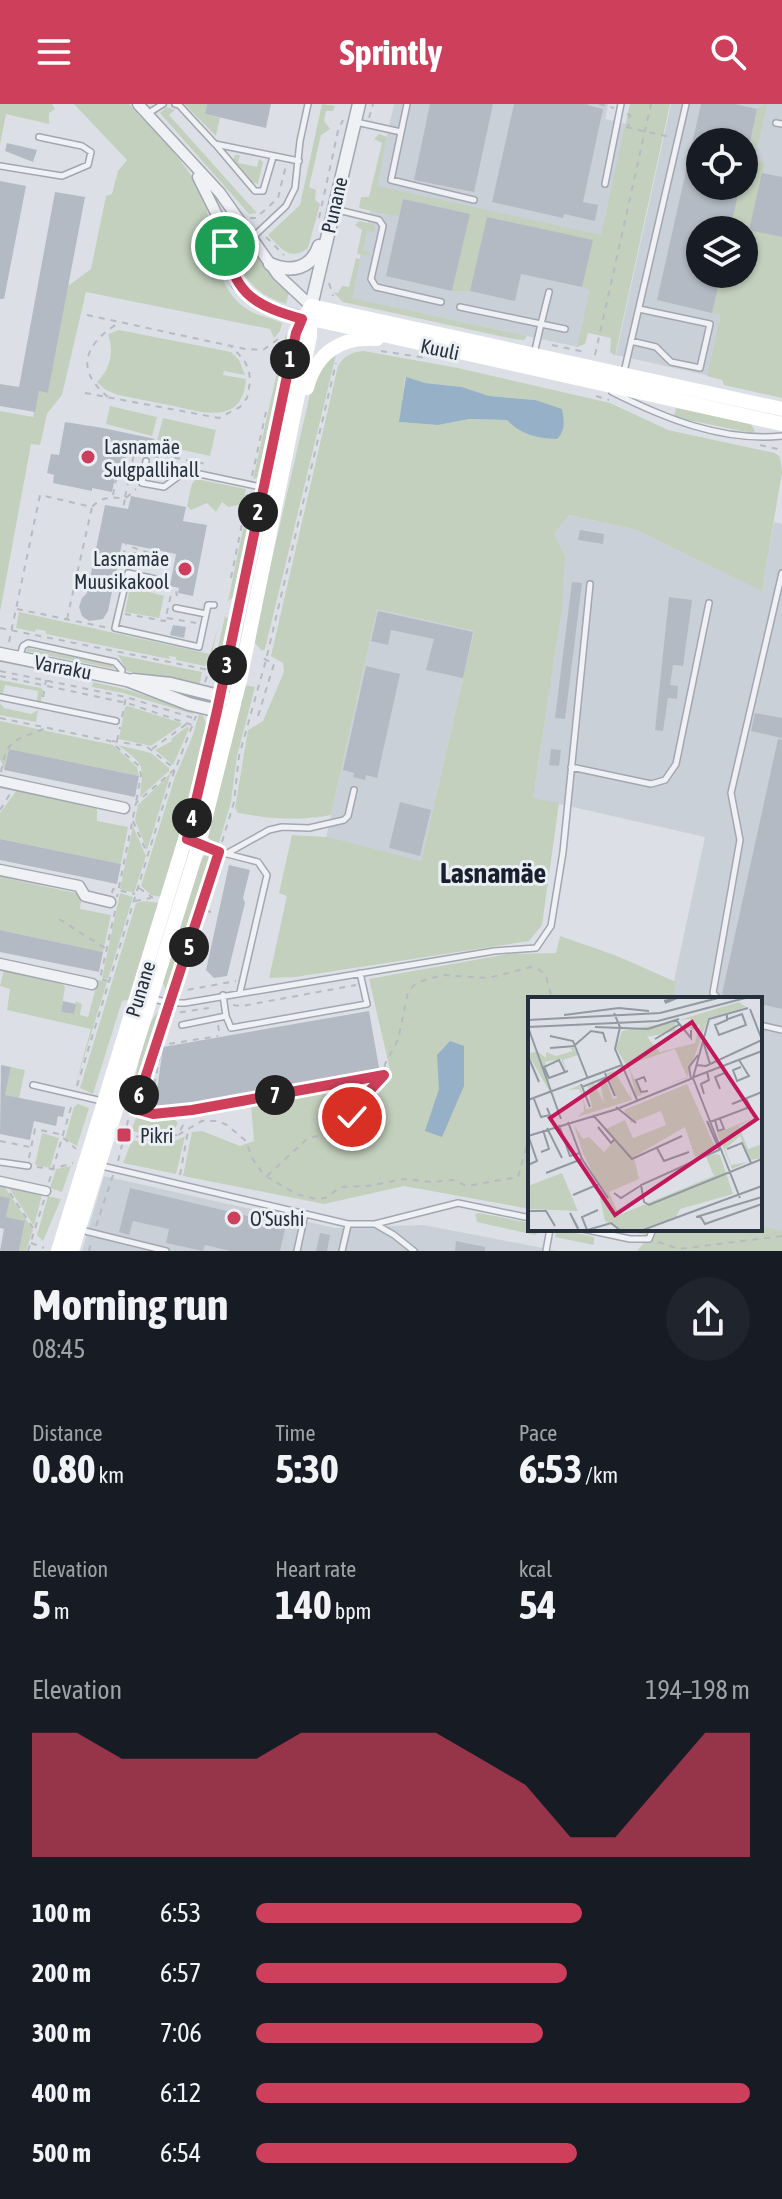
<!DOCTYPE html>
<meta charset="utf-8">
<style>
:root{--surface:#171b24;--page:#20242c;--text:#f1f3f6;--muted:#9ea1a6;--accent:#cd3f5b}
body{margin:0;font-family:"Asap Condensed",sans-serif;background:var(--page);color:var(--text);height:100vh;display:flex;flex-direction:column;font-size:30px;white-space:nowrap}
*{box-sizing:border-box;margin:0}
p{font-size:26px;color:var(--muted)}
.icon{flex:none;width:44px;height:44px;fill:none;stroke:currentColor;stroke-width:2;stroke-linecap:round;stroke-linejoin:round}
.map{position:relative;height:1147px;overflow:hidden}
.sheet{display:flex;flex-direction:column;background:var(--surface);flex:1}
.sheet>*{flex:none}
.controls{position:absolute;left:686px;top:24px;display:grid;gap:16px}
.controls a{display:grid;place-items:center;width:72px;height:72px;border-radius:50%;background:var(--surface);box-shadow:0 2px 6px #0004;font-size:40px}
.pin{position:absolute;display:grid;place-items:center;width:68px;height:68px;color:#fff;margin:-34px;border:4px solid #fff;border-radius:50%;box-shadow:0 2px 8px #0007}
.km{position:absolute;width:40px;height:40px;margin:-20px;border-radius:50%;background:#222;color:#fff;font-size:22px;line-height:40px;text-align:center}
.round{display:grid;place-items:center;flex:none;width:84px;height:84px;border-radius:42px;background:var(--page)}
.headline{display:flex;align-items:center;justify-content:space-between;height:136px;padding:0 32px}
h1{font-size:44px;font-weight:700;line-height:60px}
.figures{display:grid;grid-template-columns:repeat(3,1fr);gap:12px;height:136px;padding:8px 32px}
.figures div{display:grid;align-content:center}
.figures b{font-size:40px;font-weight:700}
.figures small{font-size:22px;font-weight:400}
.figures p{font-size:22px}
.chart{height:224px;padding:16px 32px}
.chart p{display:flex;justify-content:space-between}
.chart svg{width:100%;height:144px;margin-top:8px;fill:var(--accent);opacity:.7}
ul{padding:0 32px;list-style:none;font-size:26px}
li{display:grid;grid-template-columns:128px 96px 1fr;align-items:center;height:60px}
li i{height:20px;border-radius:10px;background:var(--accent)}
header{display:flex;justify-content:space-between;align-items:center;height:104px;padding:0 32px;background:var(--accent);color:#fff;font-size:36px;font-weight:700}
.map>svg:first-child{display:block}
.built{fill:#cad0d8;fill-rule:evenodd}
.green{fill:#c3d0bd;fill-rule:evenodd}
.water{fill:#96b0c7}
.building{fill:#b3bac3}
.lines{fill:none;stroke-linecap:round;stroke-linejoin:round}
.service-casing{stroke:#a2a7b0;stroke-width:8}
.pedestrian-casing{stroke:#a2a7b0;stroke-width:11}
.minor-casing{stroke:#a2a7b0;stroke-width:13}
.tertiary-casing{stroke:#a2a7b0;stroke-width:15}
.path{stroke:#b7bbc1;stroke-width:2;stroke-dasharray:6 6;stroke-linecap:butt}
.service{stroke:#eff1f5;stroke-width:5}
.pedestrian{stroke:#eff1f5;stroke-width:8}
.minor{stroke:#eff1f5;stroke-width:10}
.tertiary{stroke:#eff1f5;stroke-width:12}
.secondary{stroke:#fff;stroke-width:14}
.route-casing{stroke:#fff;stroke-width:16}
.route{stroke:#cd3f5b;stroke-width:10}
.poi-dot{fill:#cd3f5b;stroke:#ebeff4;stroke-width:3}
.labels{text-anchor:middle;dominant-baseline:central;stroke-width:6;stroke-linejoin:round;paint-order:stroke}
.street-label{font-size:20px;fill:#262f3c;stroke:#ebeff4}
.poi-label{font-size:20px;fill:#262f3c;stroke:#ebeff4;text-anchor:start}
.district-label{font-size:28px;font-weight:bold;fill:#18202d;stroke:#ebeff4}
.inset-road{fill:none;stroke:#9399a2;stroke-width:2}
.view{fill:#c2185b;fill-opacity:0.15;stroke:#c2185b;stroke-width:4}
.inset-edge{fill:none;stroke:#262f3c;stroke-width:4}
</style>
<header><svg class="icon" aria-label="menu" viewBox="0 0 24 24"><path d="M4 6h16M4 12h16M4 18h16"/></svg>Sprintly<svg class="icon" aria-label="search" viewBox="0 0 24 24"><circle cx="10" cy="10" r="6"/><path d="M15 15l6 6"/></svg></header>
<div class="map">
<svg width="782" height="1147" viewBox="0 0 782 1147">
<rect width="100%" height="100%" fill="#dce0e6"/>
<!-- built -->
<path class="built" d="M394,0H608L605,15L627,20L578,243L351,194Z
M671,0H782V288L616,251ZM700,38H744V82H700ZM700,126H744V170H700Z
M569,411L637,426L762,486L774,418L782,420V1128L760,1123V895H670L705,733L533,694L562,506L554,430Z
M377,505L474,527L421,757L326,734Z
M104,1072L335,1124L424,1121L558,1147H82Z"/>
<!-- green -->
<path class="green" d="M0,0H52L55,5L49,9V20L6,10L0,41Z
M74,0H129C153,27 184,54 200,87C218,125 208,180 247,205C258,213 270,213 282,219L280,227L274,234L270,225L86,188L62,291L47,310L40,341L31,340L0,508V307L33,313L39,287L48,289L68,182L91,165L106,92L112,90L118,67L127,56Z
M184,0H207L205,10L220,14L216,32Z
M322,0L335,2L333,7H326L324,17L330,25L321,31L309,83L316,86L315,96L320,100L308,144C291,158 280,144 268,131L300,101Z
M630,0H670L615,252L610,248L611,234L588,229L585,240L577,243L590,186L582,183L592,136L487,113L470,187H452L469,110L403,95L399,113L359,104L361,93H369L382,39L374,35L379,30L387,33L377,82L601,131Z
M765,0H767L755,56L765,59L749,125L782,133V294L724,281L722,276L707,272L721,211L712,209L721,170H744V126H730L740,82H744V64L757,5Z
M167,3L175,6L169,11L257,109L249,110L160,9Z
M235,51H240L238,59L257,63L259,55L263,58L258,80L252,78L233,57Z
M230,109L264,160L289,188L286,200C239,185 237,157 229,114Z
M359,117L372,120L375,124L374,128L367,127L363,146L370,148V152L357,150L362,126L355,121Z
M356,154L360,155L352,194L527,232L524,236L514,235L343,198L333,188L338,189L342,182L349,183Z
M119,226L231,248L239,256L245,271L224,267L223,271L246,275C243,321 204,309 174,302C155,298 137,295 118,291L106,286L97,278C111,264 114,248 108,230Z
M286,229L288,236L257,374L253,375Z
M364,247L458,264L610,299L668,326L775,349L780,353L782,368L762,487L637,426L569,411L554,430L565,452L562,506L533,694L559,699L542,821L529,837L295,873L269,874L287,792L279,789L292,731L327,733L421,757L474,527L377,505L331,711C299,717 270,715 238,709L235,704L248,626L263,617L284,568L283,559L271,552L338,262C344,252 351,248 364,247ZM405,274L425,279L462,283L489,292L535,296L507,316L469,315L438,321L400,318Z
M336,251L265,545L262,547L253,537L314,273L319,263Z
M110,302L157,313L152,332L106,320Z
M676,304L751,320L755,327L751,329L674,313Z
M163,314L216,326L210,352L156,340Z
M196,375L246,385L243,400L228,403L222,398L216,408L207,399L191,406L187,402L192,380Z
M251,387L255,392L235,492L228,497Z
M130,483L164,492L159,514L125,508Z
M19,508L210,550L217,526L211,555L205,562L176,556V553L169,552V555L46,530V527L36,525L35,528L16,524Z
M225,512L231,516L220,569L213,566Z
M28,544L110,560L115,565L26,547Z
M118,551L202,568L199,583L127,567Z
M0,576L41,584L43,586L41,597H37L38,587L5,581L3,589H0Z
M93,578L125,585L194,607L193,610L123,589L92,583Z
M244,581L255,583L237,652L231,698L218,742L212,740L208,733Z
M0,599L4,604L31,610L38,606L36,618L0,611Z
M128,602L181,619V621L151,642L119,635L125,603Z
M199,610L203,612L208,624L197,675L162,793L151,791L141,782L175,673L193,631Z
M0,617L113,641L137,663L139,672L9,645L4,665L0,655Z
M188,622L189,625L173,661L155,646L172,637L171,635Z
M118,641L151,649L169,664V667L140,693C143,660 146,662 118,641Z
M171,669L147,746L135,716L138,701Z
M17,686L94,701L97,705V717L128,723L121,760L0,735V709Z
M133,722L146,752L134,789L120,785Z
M206,751L214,753L170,893L167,891L163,878L201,755Z
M0,773L76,789L81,797L80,805L111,811L103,848L0,826Z
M120,789L133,793L108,875L102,874Z
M144,797L161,799L131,895L122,897L93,990L80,984L136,799Z
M560,832L617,852L676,878L673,895H530V1105L404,1082L324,1100L183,1072L192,1028L202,1027L240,1042L254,1037L251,1001L392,974L369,875L508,850L556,849Z
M4,866L61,878L65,883L61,908L74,910L76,897L82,900L80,911L88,913L98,876L107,878L74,986L91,925L7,906L10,885L0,882Z
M159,907H165L134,1000H130C138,973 139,927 159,907Z
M11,963L25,966L19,994L5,991Z
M78,1000L89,1004L77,1042L65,1035L74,1003Z
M147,1010L171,1012L178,1019L173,1028L153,1031L131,1027L137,1011Z
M42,1029L59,1034L50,1064L35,1061Z
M185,1032L176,1070L123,1059L132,1036C151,1041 168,1042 185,1032Z
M71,1062L62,1088L50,1084L56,1065Z
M0,1082L5,1083L33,1126L26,1147H19L25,1117L0,1112L6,1113L10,1094L0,1092Z
M9,1084L42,1091L34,1122Z
M48,1092L61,1095L43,1137L37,1131Z
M479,1109L530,1119V1125H540V1128L535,1131L477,1118L475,1110Z
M760,1122L782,1127V1147H637L643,1140L645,1131L623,1125H760Z
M561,1126L594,1133V1141L555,1133L556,1129Z"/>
<!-- water -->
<path class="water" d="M406,273L425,279L462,283L489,292L535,296L562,305C564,317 566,326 557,335C537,334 521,331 507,316L469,315L438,321L399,318Z
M450,937L464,942V982L442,1033L425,1027L439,985L437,951Z"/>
<!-- building -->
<path class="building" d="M207,0H271L266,24L205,10Z
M430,0H493L474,88L414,76Z
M514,0H583L603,5L583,98L598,101L595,117L564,110L563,114L492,98Z
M701,0H735L757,5L750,38H700V82H740L730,126H700V170H721L712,209L657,196Z
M7,39L37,46L33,58L5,47Z
M762,69L782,73V133L749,126Z
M0,77L26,82L4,195H0Z
M55,88L85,93L48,289L39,287L35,308L0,302V280L19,283Z
M403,95L470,110L452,187L386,172Z
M487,113L593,136L582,183L521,170L515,197L470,187Z
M65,318L103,324L155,335L133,348L128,347L122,365H119L117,375L115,374L112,388L92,384V387L53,379L54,371L47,369L51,350L59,351Z
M131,392L186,403L183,417L207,421L193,492L178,489L179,484L170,482L176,450L122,439L108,507L103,515L89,517L82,512L79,503L82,494L87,489L105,401L128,405Z
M580,426L604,430L603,440L578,436Z
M572,478L582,479L565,615L555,614Z
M669,493L692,496L683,562L673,561L670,581L678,582L677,595L668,594L663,627L655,626Z
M378,507L473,528L463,574L426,566L434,535L391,526L388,541L371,537Z
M173,521L186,523L184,534L170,531Z
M366,562L400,570L377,674L366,671L365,676L353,673L354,669L343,666Z
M755,609L782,614V634L751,627Z
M778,635L782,636V905L760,900V895H737L722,890Z
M9,645L139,672L135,693L4,666Z
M551,645L561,646L559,662L549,661Z
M400,698L431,706L420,752L389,744Z
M0,735L121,760L117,780L0,756Z
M229,761L250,766L243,794L245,799L227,872L214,874L206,866Z
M0,826L103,848L99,868L0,848Z
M63,897L76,900L74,910L61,908Z
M369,907L380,969L154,1008L163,943Z
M1,961L11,963L5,991L65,1003L63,1013L58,1012L56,1022L34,1017L30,1036L0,1030Z
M130,1084L286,1121L280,1147H231L205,1141L203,1147L166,1139L169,1125L133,1117L129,1131L119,1128Z
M0,1092L10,1094L6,1113L25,1117L19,1147H0L4,1125L0,1124Z
M320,1129L330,1131L327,1147H316Z
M456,1137L485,1143V1147H455Z"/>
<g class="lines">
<defs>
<path id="service" d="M175,0L179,1L215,40L299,57
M407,0L391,76L474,96
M147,10L163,0
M356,18L401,28
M776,19L782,20
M216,41L255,87H263L273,53
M0,62L62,72L88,61L91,48L82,42L39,33
M605,80L621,0
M334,105L379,116L383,122L371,175L376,183L441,198
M253,133L286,102L295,84L300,37L308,0
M549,188L541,220L565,225
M460,203L541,220L534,250
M631,237L656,243L671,258L700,264L710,220L639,205
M624,268L686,0
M612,288C664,314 722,338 782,332
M146,357L142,379L164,383L179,372L195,369L261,383
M160,476L128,469L115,524L199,543L208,501H214
M176,504L206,510
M19,554L23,542L28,539L115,558L122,566L121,574
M0,593L116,617
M571,663L651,680L665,676L676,660L709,499
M199,740L226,750L269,726L282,723L309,724L344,716L348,712L354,686
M227,750L258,758L267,771L240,888
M153,895L171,899H185L494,847L536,844L551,822L563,748L590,480
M719,895L713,889L740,736L731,689L782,469
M226,912L231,924L367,900L360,869
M182,921L226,912L223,891
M760,921L782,926
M33,981L102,997
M0,1058L28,1062
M102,1062L348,1120H375L458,1099L530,1114
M375,1120L394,1131L414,1147
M583,1125L630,1135H649L653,1125
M81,1126L166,1147
M297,1147L305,1110
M342,1147L348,1121
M546,1147L550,1125"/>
<path id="pedestrian" d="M0,1077L46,1087"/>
<path id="minor" d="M138,0L220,89L278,171L311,202
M198,73L218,113L230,163L237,180L261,201L308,215
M0,677L124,704
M0,766L79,782L85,792L110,798
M0,860L92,880"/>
<path id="tertiary" d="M270,160C291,169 311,165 319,142
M311,202L359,0
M0,550L127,576L189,600L231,610
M133,576L171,580L235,596"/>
</defs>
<!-- service casing -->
<use href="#service" class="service-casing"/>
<!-- pedestrian casing -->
<use href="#pedestrian" class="pedestrian-casing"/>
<!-- minor casing -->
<use href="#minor" class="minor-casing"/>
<!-- tertiary casing -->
<use href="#tertiary" class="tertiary-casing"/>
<!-- path -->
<path class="path" d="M599,0L614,4
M579,7L583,8L587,0
M627,10L630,11L628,24
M369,14L373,0
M626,23L670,33
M250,114H256L278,94L286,61
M319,114L338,27L343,16
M266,133L284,151
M329,179L333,192
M87,211L245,245L263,246L281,233
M552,241L585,248
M381,247L426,254
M595,251L651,0
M85,289L219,314L240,303L247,294L250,278L249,266L244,256L231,242
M596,292L609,296
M108,293C73,264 86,239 120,218
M760,341L782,346
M153,352L159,353L163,360L179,364
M162,356L175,358
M252,372L266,308
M113,391L116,375L118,376L124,356H127L128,350L135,351
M125,393L134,350L156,337L166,352L206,360
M126,394L136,385
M125,451L133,453L134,449L151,453L152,450L126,441
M121,464L128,430
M166,472L174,439
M231,474L248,390
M165,483L176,487L177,492
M17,505L109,524
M125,510L165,517L172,486
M167,514L196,519
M67,515L92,403
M0,524L209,566
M9,538L40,391L92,403C101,393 111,392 125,395L122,409
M0,567L126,593L193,614
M0,572L127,599L192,621
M205,578L216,547
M43,593L46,576
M258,612L274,560L259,552
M122,613L126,593
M0,614L110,637L139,662L141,671L136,699H134
M112,637L146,642L175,665L136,699L117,793
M117,637L120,623
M152,645L188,619
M1,668C7,633 15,637 46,624
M0,706L10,690
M133,717L148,751
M222,738L234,698L239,652L266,556L336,259
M139,784L153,794
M112,789L113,785L135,790
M135,797L151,794
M194,804L211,808
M59,815L105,844
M108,877L100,875L115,807
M176,888L236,877
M173,891L216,756
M233,901L242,902L356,881
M168,910L209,904
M218,921L220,933
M77,982L170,679L196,612
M143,983L154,982L162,941L218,932
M231,999L384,971
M135,1005C164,1017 202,1004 231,999L230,995
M151,1007L154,982
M193,1007L202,1017
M125,1028L147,1036L178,1031L183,1021L182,1014L176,1009
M178,1031L202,1017H217L227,1021L246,1037L252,1054L264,1071L296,1090L316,1095L325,1094L341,1083L368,1082L404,1075L432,1078L453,1076L467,1082L518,1073L530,1030
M0,1037L30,1043
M29,1054L35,1025L59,1030L76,1045
M118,1057L128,1017L135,1005L167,908
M37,1063L53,1065L73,1059
M180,1071L188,1027
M267,1072L308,1034L334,1029L352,1013L360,997L384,971L385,960L398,936L408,888L416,879L442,871L488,874L531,863L540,866L546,872L552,895
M49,1078L72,1000
M10,1089L33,1124
M96,1122L113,1071
M658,1138L679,1145L782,1132
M31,1139L44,1144
M28,1147L44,1096
M89,1147L92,1135"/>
<!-- service -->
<use href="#service" class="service"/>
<!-- pedestrian -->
<use href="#pedestrian" class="pedestrian"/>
<!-- minor -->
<use href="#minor" class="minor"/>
<!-- tertiary -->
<use href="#tertiary" class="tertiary"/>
<!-- secondary -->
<path class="secondary" d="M311,202L782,305
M312,215L782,320
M307,284C316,249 341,232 377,235
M58,1147L199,690L296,229L311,202
M72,1147L199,740L240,576L310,232L311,202"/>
</g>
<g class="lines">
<defs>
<path id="route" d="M225,142C235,191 256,202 302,215L296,229L217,607L187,735L219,748L135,1005L153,1010L192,1006L384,971L360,997L352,1013"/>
</defs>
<!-- route casing -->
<use href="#route" class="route-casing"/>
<!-- route -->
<use href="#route" class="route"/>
</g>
<!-- markers -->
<g class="poi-dot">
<circle cx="88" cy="353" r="8"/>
<circle cx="185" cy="465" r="8"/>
<rect x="116" y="1023" width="16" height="16" rx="4"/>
<circle cx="234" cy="1114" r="8"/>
</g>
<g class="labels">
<!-- street labels -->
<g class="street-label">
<text transform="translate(334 101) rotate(-77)">Punane</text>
<text transform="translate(440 245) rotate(12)">Kuuli</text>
<text transform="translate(63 563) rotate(11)">Varraku</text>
<text transform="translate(140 885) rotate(-73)">Punane</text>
</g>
<!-- poi labels -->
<g class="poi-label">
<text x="104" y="342">Lasnamäe<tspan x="104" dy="23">Sulgpallihall</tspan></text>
<text x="169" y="454" text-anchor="end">Lasnamäe<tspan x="169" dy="23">Muusikakool</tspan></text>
<text x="140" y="1031">Pikri</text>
<text x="250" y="1114">O'Sushi</text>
</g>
<!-- district labels -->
<g class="district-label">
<text x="493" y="769">Lasnamäe</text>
</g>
</g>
<!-- overview -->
<g transform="translate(528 893)">
<rect width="234" height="234" fill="#dce0e6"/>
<path d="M211,5L218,10L180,21L159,81L138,88L159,80L147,52L100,68L113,97L119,96L108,100L102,74L88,51L94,34L148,24L147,34L119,40L132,55L167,46L172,27L165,33L158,28L163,22L151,23ZM42,51H46L50,58L35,63L39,74L33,62L17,65L23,97L0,57L9,54L18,61V55L28,59L45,54ZM86,74L103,101L102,91L104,103L49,120L56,114L55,100L51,92L40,93L52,88L58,112L64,111L60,90L66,86L76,106L72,85L77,81L85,102L89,101L79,76ZM159,87L188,152L167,160L157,130L104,161L78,132L97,123L105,141L138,128L133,114L103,126L96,113ZM228,120L211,129L220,152L234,147V161L222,163L212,139L197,152L203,168L220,165L204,172L189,136ZM46,128L55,142L61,140L76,155L86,144L107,164L111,182L81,195L91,218L195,175L186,179L178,160L187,157L192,158L205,197L152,212L148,220L107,234H94L77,224L72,201L76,197L55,157ZM34,176L50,214L0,212V189Z" fill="#c3d0bd"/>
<path class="inset-road" d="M136,4L149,1L137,6M86,16L92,30L87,52L109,103M199,17V23L187,28L191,38L218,28L214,17L200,22M36,18L91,11L121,14M0,23L132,16L194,0M148,23L163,41V33M0,30L33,122M0,30L130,24L221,0M67,30L120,32L151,22M22,39L45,44L60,82M127,42L152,27M175,44L182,67M47,48L63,34L75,36L78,45M22,51L47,49M0,59L11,85M211,63L221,79L209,84L205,73L213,70M168,68L178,69L234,43L222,12M37,75L31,63L16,70L21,81L40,74M77,76L87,99M166,80L234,54M165,81L181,22L220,11M165,81L212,201M163,82L161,70L170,58M118,85L116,80L108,83L113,95L120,94M53,87L62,110M54,90L79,80M192,92L187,80L199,75M176,97L173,87L181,83L179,75M6,102L13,120L22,118L19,111M0,103L94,68M204,107L234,95M88,110L108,126M65,118L104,162L154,139M187,123L190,134L196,132L192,122M179,124L191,152M40,125L54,162L80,201M182,125L222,110L218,101M31,128L42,159L52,156M70,130L83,146L86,143M19,131L34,161M0,139L89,112L165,81M129,151L136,164L161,155M193,152L113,188L116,205L121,208L234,162M199,152L214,146L223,166M13,155L21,152L15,133M0,168L9,164L0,138M18,176L54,162M86,196L93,201L112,189M45,198L71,187M0,214H18L27,229M172,219L177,227L234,207M168,220L234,200M50,231L42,216L51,234M59,233L54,220L70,213M56,234L83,226L93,234M112,234L234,189"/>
<path class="view" d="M164,25L229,122L87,218L22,121Z"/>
<rect width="234" height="234" class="inset-edge"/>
</g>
</svg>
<div class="controls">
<a><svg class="icon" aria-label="locate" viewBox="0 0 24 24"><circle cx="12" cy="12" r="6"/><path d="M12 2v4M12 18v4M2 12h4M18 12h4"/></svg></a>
<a><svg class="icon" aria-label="layers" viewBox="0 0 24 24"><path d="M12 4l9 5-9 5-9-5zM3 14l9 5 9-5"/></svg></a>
</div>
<div class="pin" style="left:225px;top:142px;background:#1e9e55"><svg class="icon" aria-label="arrive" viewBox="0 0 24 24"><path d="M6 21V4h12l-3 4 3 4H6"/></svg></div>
<div class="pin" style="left:352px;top:1013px;background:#d93025"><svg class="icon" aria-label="check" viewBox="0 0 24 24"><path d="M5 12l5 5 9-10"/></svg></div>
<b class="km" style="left:290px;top:255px">1</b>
<b class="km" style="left:258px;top:408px">2</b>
<b class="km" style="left:227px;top:561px">3</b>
<b class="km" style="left:192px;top:714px">4</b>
<b class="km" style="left:189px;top:843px">5</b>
<b class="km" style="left:139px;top:991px">6</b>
<b class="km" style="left:275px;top:991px">7</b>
</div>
<section class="sheet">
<div class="headline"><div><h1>Morning run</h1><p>08:45</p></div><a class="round"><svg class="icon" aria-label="share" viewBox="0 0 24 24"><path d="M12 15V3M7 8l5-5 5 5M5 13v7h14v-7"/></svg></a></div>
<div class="figures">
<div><p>Distance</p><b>0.80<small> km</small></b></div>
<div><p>Time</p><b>5:30</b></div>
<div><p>Pace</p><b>6:53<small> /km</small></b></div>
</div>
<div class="figures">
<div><p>Elevation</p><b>5<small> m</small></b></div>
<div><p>Heart rate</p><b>140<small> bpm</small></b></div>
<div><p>kcal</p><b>54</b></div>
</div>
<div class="chart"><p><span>Elevation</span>194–198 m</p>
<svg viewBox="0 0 160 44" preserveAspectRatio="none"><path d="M0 44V6L10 6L20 14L30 14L40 14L50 14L60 6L70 6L80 6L90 6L100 14L110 22L120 38L130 38L140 22L150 6L160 6V44z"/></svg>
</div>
<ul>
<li><b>100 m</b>6:53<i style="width:66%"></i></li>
<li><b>200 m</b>6:57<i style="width:63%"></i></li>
<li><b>300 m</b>7:06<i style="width:58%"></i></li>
<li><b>400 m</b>6:12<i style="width:100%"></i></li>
<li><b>500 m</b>6:54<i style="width:65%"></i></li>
</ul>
</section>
